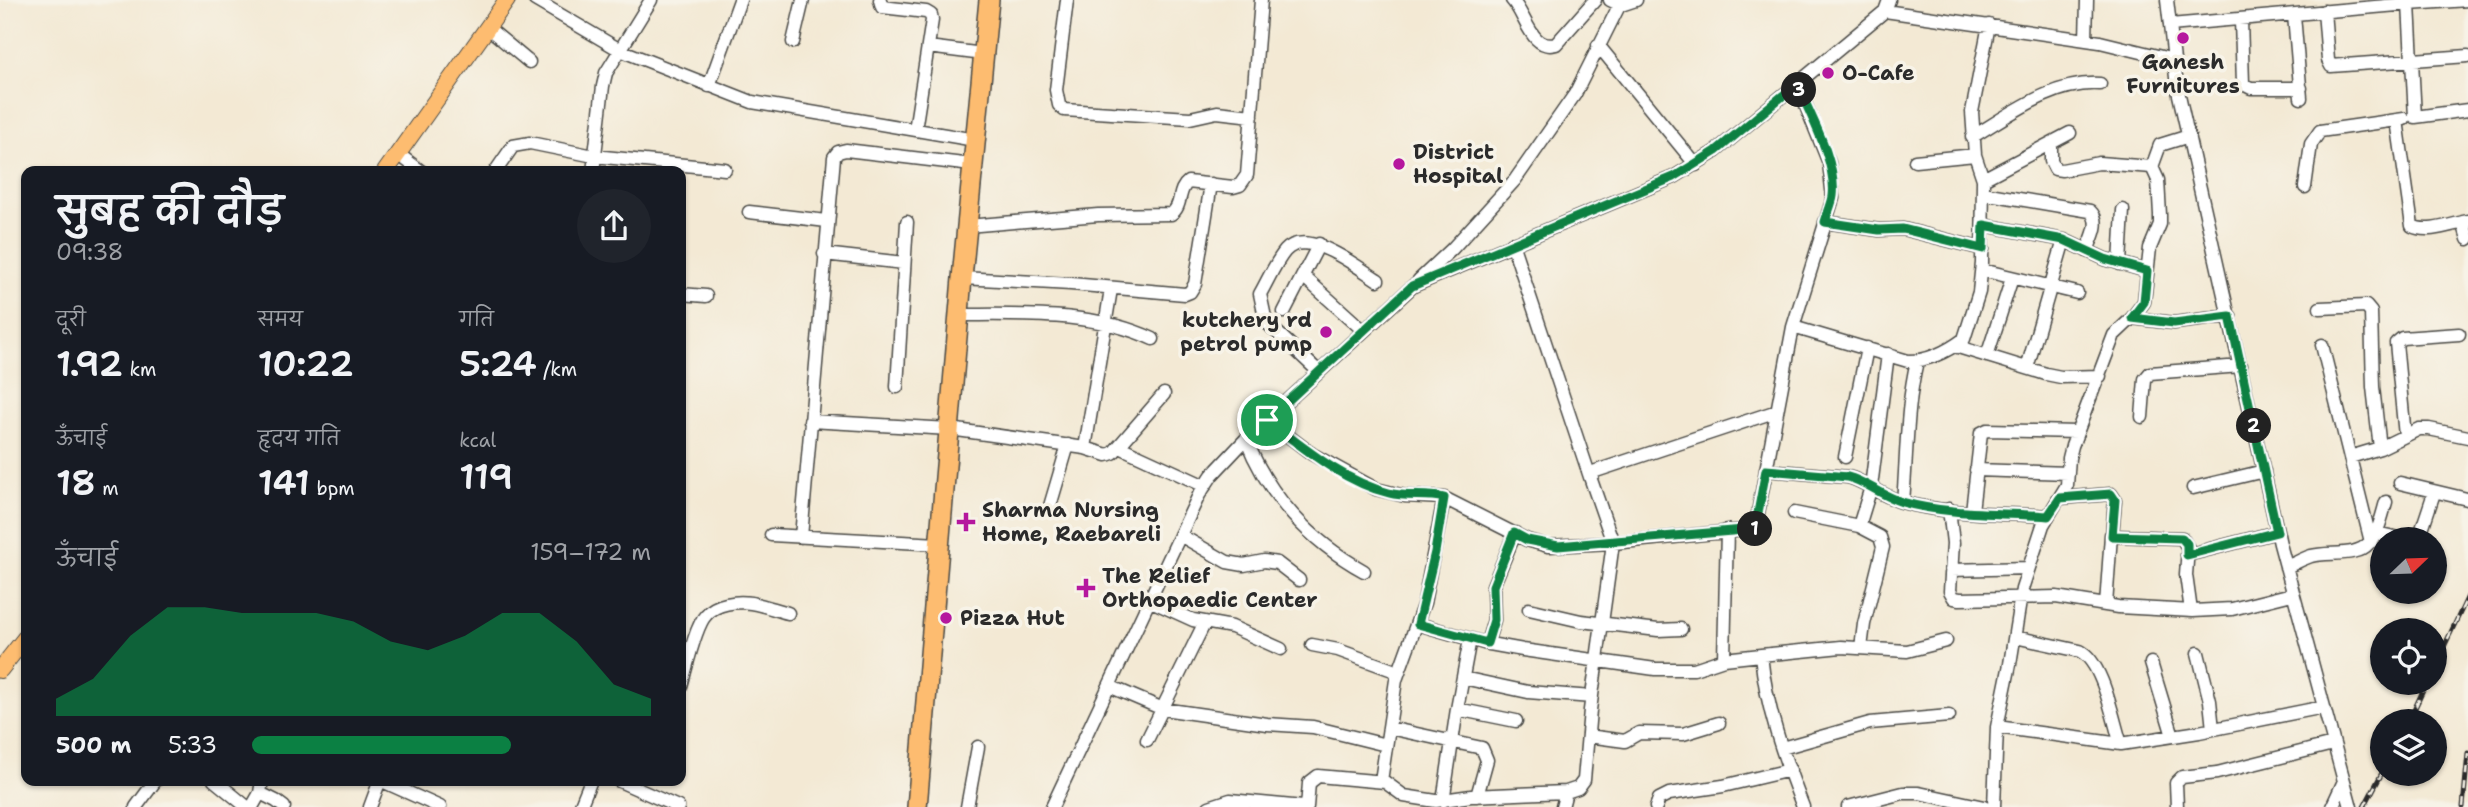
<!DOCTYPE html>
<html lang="hi">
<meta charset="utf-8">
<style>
:root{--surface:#171b24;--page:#20242c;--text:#f1f3f6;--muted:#9ea1a6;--accent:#0b8043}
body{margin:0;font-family:"Shantell Sans","Playpen Sans Deva",sans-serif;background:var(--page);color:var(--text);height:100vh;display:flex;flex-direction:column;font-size:26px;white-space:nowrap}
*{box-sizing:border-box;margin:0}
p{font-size:23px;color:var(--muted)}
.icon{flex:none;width:38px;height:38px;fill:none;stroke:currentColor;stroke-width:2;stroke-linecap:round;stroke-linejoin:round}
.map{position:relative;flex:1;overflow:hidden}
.panel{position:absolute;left:21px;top:166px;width:665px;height:620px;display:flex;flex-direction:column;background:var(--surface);border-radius:14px;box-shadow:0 2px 5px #0004}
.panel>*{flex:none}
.needle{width:46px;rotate:67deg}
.buttons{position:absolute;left:2370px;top:527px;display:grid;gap:14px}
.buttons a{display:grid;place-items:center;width:77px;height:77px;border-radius:50%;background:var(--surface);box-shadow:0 2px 5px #0004;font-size:35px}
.pin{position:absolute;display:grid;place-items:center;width:60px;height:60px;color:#fff;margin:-30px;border:4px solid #fff;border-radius:50%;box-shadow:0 2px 7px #0007}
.km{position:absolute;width:35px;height:35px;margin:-18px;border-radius:50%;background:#222;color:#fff;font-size:19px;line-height:35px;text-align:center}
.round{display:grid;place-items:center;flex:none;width:74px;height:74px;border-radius:37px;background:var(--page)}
.summary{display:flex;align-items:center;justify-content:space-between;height:119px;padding:0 35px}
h1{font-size:38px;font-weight:600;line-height:52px}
.metrics{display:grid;grid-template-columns:repeat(3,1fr);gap:10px;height:119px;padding:7px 35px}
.metrics div{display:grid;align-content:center}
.metrics b{font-size:35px;font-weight:600}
.metrics small{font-size:19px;font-weight:400}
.metrics p{font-size:19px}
.chart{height:196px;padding:14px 35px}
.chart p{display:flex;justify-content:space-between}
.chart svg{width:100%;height:126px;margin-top:7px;fill:var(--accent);opacity:.7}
ul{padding:0 35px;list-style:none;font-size:23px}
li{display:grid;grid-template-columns:112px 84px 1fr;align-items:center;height:52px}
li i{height:18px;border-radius:9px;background:var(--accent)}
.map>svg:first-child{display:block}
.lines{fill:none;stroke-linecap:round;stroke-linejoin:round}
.minor-casing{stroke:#494844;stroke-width:15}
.major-casing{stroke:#494844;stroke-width:18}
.highway-casing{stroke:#494844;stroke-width:22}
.minor{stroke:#fff;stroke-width:12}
.major{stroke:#fdbc6f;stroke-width:16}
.highway{stroke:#fdbc6f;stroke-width:19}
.rail-casing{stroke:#2b2b2b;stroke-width:5}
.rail{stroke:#f7f3e8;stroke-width:2.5;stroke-dasharray:8;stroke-linecap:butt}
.route-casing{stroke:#fff;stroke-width:14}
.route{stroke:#0b8043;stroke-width:9}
.poi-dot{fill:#b5179e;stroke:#f7f3e8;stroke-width:2.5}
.labels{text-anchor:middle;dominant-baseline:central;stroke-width:7;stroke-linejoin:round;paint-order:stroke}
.poi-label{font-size:21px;font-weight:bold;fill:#2b2b2b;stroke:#f7f3e8;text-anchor:start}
</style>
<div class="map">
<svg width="2468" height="807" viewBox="0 0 2468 807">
<rect width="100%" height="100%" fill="#f7f3e8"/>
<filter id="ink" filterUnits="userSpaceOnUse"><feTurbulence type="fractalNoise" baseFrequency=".0143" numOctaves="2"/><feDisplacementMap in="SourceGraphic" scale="14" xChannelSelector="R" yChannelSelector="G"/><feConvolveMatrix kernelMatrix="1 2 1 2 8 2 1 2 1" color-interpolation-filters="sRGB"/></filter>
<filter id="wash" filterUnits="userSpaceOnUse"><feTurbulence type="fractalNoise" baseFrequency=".00686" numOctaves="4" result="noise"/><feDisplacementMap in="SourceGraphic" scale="28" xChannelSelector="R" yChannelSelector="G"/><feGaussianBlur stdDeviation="1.57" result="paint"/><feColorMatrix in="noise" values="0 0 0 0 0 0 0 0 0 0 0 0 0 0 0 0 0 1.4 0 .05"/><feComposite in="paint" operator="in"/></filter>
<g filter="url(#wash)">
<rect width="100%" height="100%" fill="#f3e9d4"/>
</g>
<g filter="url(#ink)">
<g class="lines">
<defs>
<path id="minor" d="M535,0L620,50L752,102L975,140
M880,0L882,7L926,12L931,15L932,20L915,130
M1067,0L1056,90L1059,105L1064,110L1190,118L1217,112L1252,116
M1512,0C1526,15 1531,51 1556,44L1595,0
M1610,0L1621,5L1636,0
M2167,0L2177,86L2280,544L2351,807
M2409,4L2468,0
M1885,11L2100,42L2174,60
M2324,11L2328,60L2331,66L2468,56
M2294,15L2301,98
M2241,20L2243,84L2251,88H2301
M2170,25L2409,4L2415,117L2468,110
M487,27L529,62
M2086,40L2087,0
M793,42L803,0
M1598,45L1696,165
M928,47L983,54
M709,86L740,0
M2397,120L2412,226C2427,234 2452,224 2468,221
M1972,137C2011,114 2053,81 2100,84
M397,153L422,172
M1915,161L1975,155
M2152,167L2160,145L2189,136
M495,172L513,146L530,143L594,156L725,169
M593,172L603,86L606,73L651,0
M1983,179L2070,133
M2305,187L2311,144L2320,131L2404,119
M1983,193L2090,211C2102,222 2092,237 2087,251
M749,212L827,221
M1825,222L1879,230L1903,229L1983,249
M2463,222L2468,239
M1984,225L2064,240L2105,259L2147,271
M967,226L1098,215L1171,214C1183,206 1177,190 1188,182L1233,187L1240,185L1247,175L1261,0
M1512,243L1590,477
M824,254L904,263
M2120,264L2123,210
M1982,270L2077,293
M1303,276L1364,331
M962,278L1071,284L1185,294L1190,292L1195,284L1211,184
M1419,280L1452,249L1515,180L1575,94L1622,0
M681,294L706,296
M2320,308L2366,306L2371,312L2373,387L2380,448
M1284,312L1319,244
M959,315C1022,315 1094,311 1153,339
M2132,318L2174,323L2230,316
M1793,327L1908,361C1928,361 1948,351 1964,339L1979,292L1982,263L1983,179L1975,155L1972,112L1989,25
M2322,345L2371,542
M1955,346L2046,374L2061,377L2100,376
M1987,356L2012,278
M2027,368L2064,240
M1319,372L1266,322L1260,294C1268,280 1275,263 1285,251C1307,226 1358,268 1378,280
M897,387L907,222
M2142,417L2145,379L2150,373L2241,366
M1267,420L1312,454L1376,489L1405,496L1444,498L1527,540L1548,546L1613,543L1590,477L1596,471L1777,411
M810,421L950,429L1085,448L1111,289
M2405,436L2396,343L2402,338L2459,334
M1246,439C1268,496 1310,541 1364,571
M1120,447L1205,486
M1085,448L1107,455L1113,453L1164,394
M1845,457L1867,348
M2350,457L2380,448L2419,429H2429L2468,437
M1766,470L1848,477C1867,482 1882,496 1902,502C1948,515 2000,513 2048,516
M1976,470L2068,473
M2400,483L2467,499
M2193,488L2264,471
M2060,498L2111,494L2115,500L2112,536L2182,538L2188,548L2186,575L2191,611
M1903,502C1907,455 1906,407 1917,361
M1050,506L1068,445
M1949,509L1953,543L1950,591L1954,598L1960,599L2056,597L2118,607L2193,611L2232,609L2292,594
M1972,511L1981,433L1987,430L2077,432
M1794,513L1859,526L1880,537L1883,547L1864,624L1861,648
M1859,526L1871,487L1888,354
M1727,530L1724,659L1761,655C1766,708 1784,758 1803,807
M2376,533L2404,539
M771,535L939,544
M1180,535L1227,562L1244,565L1264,561L1277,563L1299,580
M801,537L834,157L838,152L846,150L972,165
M2415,539L2420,535L2434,493
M2187,555L2277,532
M2286,567C2294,564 2302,559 2311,556C2329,551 2356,558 2369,543C2379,532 2382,515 2386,502
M1951,570L2028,568
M1149,600L1193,620L1232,627L1281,649
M2106,605L2111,535
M1529,609L1581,621L1658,630L1681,629
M1418,624L1484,643L1523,650L1655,669H1694L1724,659
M2015,637L2080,651C2103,662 2113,720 2121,744
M1487,643L1494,620L1493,586L1515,533
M1312,645L1338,650L1398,672
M2198,653L2210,701L2213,729
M1761,655L1841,647L1907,651L1946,641
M2151,663L2173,736
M1463,678L1528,692L1592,697
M681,686C686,670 695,626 706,615C716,603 737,601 751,603C764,605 776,610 788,613
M1109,686L1163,709L1267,724L1313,727L1386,745
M1457,709L1516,721
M1997,727L2010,664L2022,589L2043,525L2067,485L2069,458L2072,446L2114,335L2132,318L2144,302L2150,248L2160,224V215L2158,180L2152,167L2099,163L2062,170L2055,169L2051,161V143
M1389,728L1482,748L1487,760L1477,796
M1588,736L1625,741L1639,733L1683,734L1719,723
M1147,740L1205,622
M1782,748L1870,723L1949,716
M214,780L247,807
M380,780L440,807
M617,780L678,807
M1381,781L1396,680L1424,603L1444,498
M260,793L276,801L284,807
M1443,801L1457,709L1470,639
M136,807L156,780
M252,807L260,793L262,780
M370,807L380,780
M580,807L591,780
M967,807L978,747
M1052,807L1199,495L1212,475L1246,439L1413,286L1674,177L1716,151L1885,11L1889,0
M1209,807L1230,800L1303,807
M1307,807L1309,783L1318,776L1385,782L1404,796L1436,801L1471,796L1566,792
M1562,807L1566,792L1578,788L1584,780L1590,710L1613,543L1755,529L1793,327L1833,198L1829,163L1797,84
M1656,807L1659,799L1669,794L1723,786L1790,770
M1848,807L1903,793H1919L1984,807
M1994,807L1997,727L2121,744L2199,732L2324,707
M2177,807L2176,783L2182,777L2217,773L2333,744
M2332,807L2344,781"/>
<path id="major" d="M385,172L507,0
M0,670L26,637"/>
<path id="highway" d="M917,807L962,278L989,0"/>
</defs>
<!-- minor casing -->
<use href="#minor" class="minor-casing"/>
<!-- major casing -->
<use href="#major" class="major-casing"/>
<!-- highway casing -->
<use href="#highway" class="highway-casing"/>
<!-- minor -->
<use href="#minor" class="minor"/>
<!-- major -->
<use href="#major" class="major"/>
<!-- highway -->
<use href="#highway" class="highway"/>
<defs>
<path id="rail" d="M2434,668L2468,596
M2409,721L2427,682
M2364,807L2382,773
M2463,807L2468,753"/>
</defs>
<!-- rail casing -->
<use href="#rail" class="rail-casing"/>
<!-- rail -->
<use href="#rail" class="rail"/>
</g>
</g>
<g class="lines" filter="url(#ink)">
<defs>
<path id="route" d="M1797,84C1810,115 1837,162 1833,196C1832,204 1827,214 1825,222L1879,230L1903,229L1983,249L1984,225L2064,240L2105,259L2147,271L2144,302L2132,318L2174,323L2230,316L2277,532L2187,555V544L2182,538L2112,536L2115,500L2111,494L2060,498L2048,516C2000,513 1948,515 1902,502C1882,496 1867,482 1848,477L1766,470L1755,529L1558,546L1527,540L1514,533L1493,586L1494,620L1487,643L1418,624L1435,552L1444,498C1426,493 1407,498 1389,493C1344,482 1304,448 1267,420L1412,286L1674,177L1716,151Z"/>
</defs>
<!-- route casing -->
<use href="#route" class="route-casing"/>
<!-- route -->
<use href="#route" class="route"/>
</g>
<!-- markers -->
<g class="poi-dot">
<circle cx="2183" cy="38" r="7"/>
<circle cx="1828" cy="73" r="7"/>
<circle cx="1399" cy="164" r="7"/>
<circle cx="1326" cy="332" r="7"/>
<path d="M962.5 511.5h7v7h7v7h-7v7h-7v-7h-7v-7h7z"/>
<path d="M1082.5 577.5h7v7h7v7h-7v7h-7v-7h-7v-7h7z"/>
<circle cx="946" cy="618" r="7"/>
</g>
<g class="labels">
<!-- poi labels -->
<g class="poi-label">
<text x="2183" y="62" text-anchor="middle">Ganesh<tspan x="2183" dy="24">Furnitures</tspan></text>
<text x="1842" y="73">O-Cafe</text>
<text x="1413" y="152">District<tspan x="1413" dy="24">Hospital</tspan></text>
<text x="1312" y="320" text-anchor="end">kutchery rd<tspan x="1312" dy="24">petrol pump</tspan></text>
<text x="982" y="510">Sharma Nursing<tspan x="982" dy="24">Home, Raebareli</tspan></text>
<text x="1102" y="576">The Relief<tspan x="1102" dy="24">Orthopaedic Center</tspan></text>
<text x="960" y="618">Pizza Hut</text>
</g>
</g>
</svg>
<div class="buttons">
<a><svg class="needle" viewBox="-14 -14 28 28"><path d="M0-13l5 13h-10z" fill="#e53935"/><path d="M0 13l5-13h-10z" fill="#9ea1a6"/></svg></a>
<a><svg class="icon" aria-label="locate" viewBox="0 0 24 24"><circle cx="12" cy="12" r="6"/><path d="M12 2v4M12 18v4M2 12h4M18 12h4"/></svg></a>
<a><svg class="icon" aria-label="layers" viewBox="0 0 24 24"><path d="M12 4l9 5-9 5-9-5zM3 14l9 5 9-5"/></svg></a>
</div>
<div class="pin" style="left:1267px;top:420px;background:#1e9e55"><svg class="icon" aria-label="arrive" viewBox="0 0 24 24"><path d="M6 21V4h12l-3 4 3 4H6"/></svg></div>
<b class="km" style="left:1755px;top:529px">1</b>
<b class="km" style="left:2254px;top:426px">2</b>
<b class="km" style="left:1799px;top:90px">3</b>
<section class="panel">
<div class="summary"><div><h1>सुबह की दौड़</h1><p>09:38</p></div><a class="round"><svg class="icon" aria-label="share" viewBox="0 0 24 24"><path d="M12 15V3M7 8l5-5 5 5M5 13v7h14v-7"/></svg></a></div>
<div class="metrics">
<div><p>दूरी</p><b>1.92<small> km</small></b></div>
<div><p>समय</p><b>10:22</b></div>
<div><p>गति</p><b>5:24<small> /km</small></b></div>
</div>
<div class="metrics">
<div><p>ऊँचाई</p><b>18<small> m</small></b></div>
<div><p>हृदय गति</p><b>141<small> bpm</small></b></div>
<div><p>kcal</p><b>119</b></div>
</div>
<div class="chart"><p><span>ऊँचाई</span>159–172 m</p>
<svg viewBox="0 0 160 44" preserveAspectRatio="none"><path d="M0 44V38L10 31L20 16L30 6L40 6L50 8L60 8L70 8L80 11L90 18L100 21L110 16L120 8L130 8L140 18L150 33L160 38V44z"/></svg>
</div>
<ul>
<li><b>500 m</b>5:33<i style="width:65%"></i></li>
</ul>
</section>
</div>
